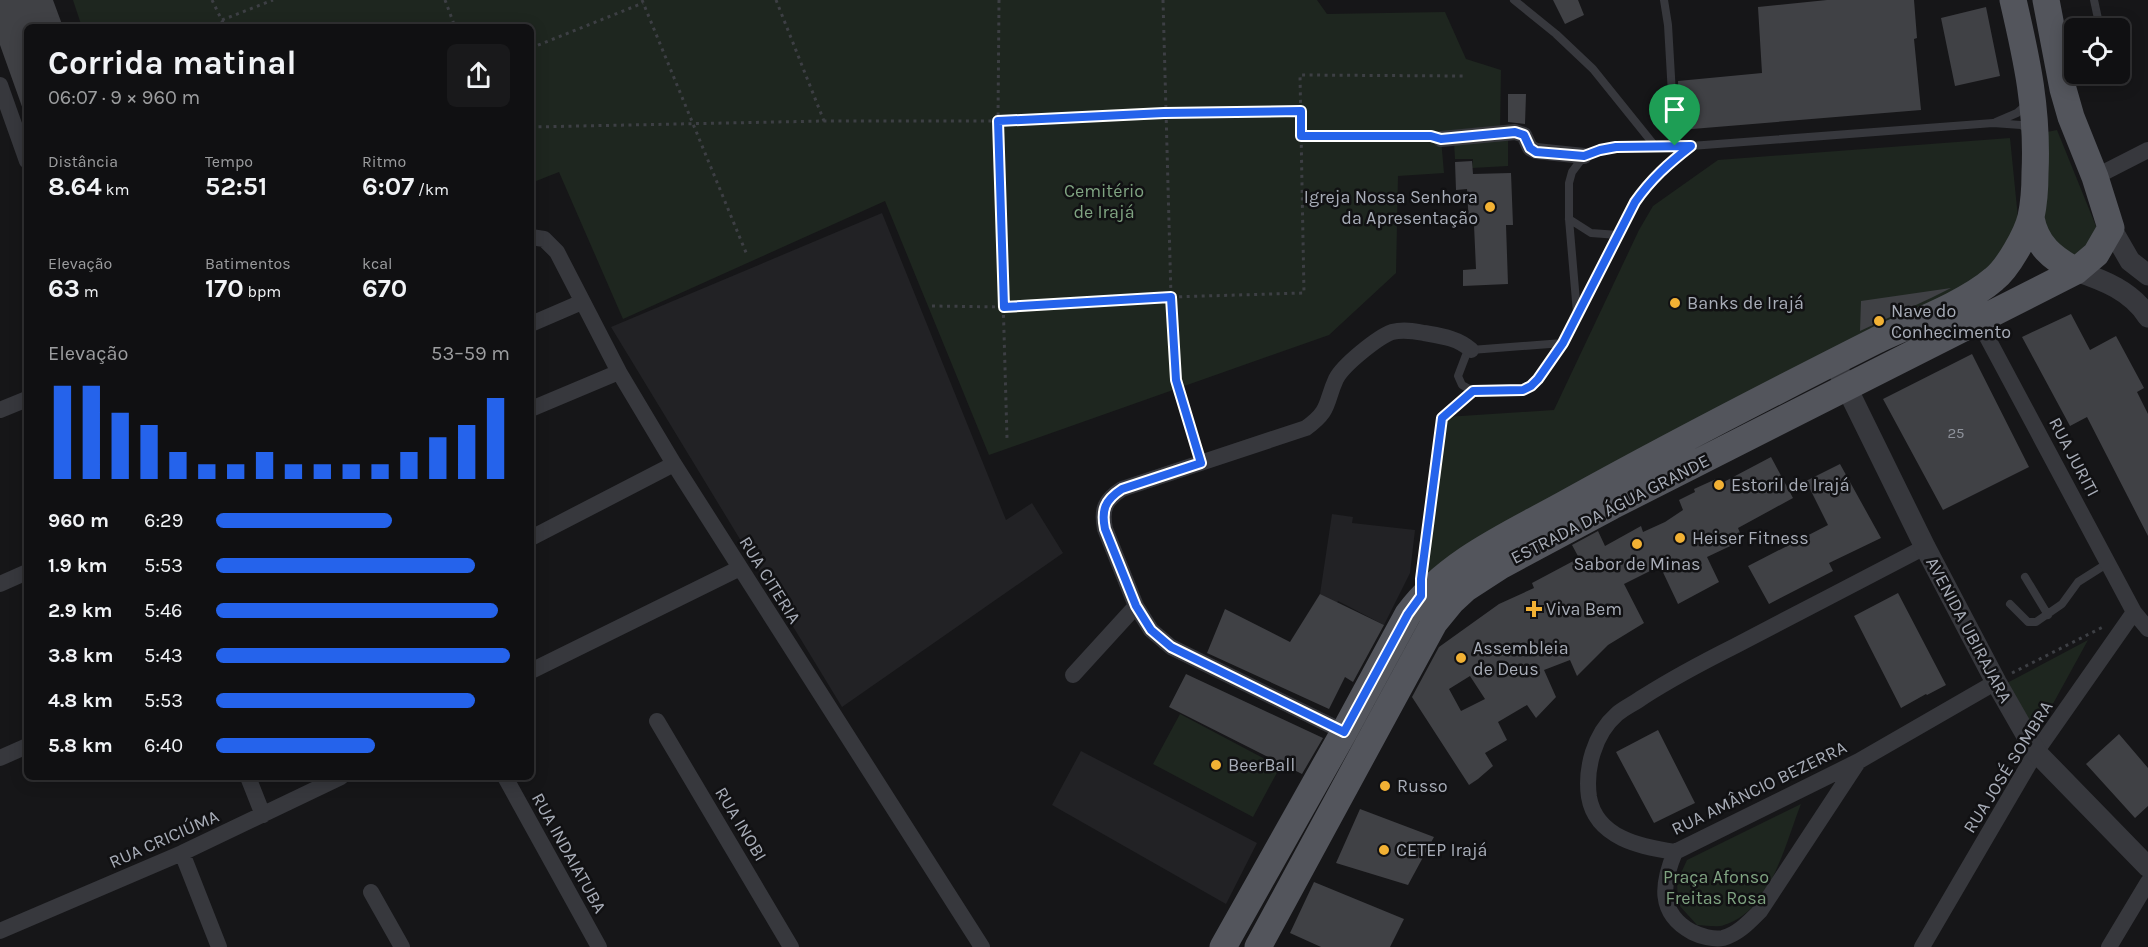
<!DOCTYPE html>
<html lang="pt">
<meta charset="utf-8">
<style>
:root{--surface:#101012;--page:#19191b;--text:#f1f3f6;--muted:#9c9d9f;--line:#303032;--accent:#2563eb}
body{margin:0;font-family:Karla,sans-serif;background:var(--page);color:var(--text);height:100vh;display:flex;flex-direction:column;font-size:22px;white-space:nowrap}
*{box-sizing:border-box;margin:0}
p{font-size:20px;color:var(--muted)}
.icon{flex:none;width:33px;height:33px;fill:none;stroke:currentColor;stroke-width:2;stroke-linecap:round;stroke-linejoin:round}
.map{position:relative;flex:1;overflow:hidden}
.drawer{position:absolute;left:24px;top:24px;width:510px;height:756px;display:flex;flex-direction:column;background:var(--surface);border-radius:9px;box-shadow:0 3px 15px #0003,0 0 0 2px var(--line)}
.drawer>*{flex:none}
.controls{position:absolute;left:2064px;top:18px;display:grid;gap:12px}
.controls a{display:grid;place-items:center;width:66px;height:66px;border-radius:9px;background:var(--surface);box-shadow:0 3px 15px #0003,0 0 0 2px var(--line);font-size:30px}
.pin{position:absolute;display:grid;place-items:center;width:51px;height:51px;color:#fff;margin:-62px -26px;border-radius:50% 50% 50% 0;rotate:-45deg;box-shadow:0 0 6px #0007}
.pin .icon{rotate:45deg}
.round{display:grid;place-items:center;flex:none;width:63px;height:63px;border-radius:9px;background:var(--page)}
.head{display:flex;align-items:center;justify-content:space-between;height:102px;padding:0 24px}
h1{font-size:33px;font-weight:700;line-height:45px}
.stats{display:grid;grid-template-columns:repeat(3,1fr);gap:9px;height:102px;padding:6px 24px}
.stats div{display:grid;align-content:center}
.stats b{font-size:26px;font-weight:700}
.stats small{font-size:16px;font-weight:400}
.stats p{font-size:16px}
.chart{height:168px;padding:12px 24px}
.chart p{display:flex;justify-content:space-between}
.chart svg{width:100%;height:108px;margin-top:6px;stroke:var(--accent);stroke-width:6}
ul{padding:0 24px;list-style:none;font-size:20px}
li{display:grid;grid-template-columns:96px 72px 1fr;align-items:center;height:45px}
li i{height:15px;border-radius:8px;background:var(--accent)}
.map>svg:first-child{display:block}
.built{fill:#222225}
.green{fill:#1e261f}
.building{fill:#404145;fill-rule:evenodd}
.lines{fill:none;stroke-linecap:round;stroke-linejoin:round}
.path{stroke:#3d3f44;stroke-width:3;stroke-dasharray:3 4.5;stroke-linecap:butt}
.service{stroke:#37383d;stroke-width:8}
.minor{stroke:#37383d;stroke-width:16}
.tertiary{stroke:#37383d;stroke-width:21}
.primary{stroke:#53555c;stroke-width:27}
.route-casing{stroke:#fff;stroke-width:12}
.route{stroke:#2563eb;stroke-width:8}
.poi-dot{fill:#f2b134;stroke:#111113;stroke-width:2}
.labels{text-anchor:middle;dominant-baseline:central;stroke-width:5;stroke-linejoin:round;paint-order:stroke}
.number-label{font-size:15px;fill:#8e929b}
.park-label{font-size:18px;fill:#7fa381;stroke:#111113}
.poi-label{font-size:18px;fill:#a8adb8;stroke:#111113;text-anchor:start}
.street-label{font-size:18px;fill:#a8adb8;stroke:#111113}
</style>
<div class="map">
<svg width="2148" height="947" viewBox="0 0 2148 947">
<rect width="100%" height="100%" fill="#161618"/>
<!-- built -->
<path class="built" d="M882,213L1006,520L1032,503L1063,553L842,707L611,327Z
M1332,514L1353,517L1352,523L1415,530L1410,573L1384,625L1338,601L1336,604L1320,594Z
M1081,751L1257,843L1226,904L1052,805Z"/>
<!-- green -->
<path class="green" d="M73,0H1317L1327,14L1445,12L1466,59L1501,70L1500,131L1441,139L1444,173L1398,176L1396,273L1329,335L989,455L885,201L623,319L559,172L531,183V27H82Z
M2057,130L2100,236L2076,260L2037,226L2042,133Z
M2010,138L2018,218L1990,280L1422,590L1446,417L1554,410L1639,230L1653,206L1718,160Z
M1508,140V166L1472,168L1473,159H1455L1454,142Z
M2088,640L2043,722L2022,719L2005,684Z
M1180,714L1280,767L1253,817L1153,764Z
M1801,804C1785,844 1771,911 1724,925C1717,928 1705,925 1697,925L1678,904L1677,882L1687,860Z"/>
<!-- building -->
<path class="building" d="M0,0H53L63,27H27V114L25,115L0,45Z
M1553,0H1578L1584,15L1565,24Z
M1827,0H1914L1917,38L1914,39L1921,110L1680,130L1678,81L1762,73L1758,7Z
M1986,7L2000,76L1955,86L1941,18Z
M1508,94H1526L1525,124L1508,122Z
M1472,161L1473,174L1511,173L1513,225H1506L1508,284L1463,286V270L1476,269L1474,225H1469L1467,189L1456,190L1455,162Z
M1951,288L1931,298L1860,331L1861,301Z
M2071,314L2090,350L2116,336L2144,388L2137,392L2148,414V536L2087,417L2070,426L2022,337Z
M1972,354L2029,467L1943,510L1883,399Z
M1771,457L1793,498L1738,528L1743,540L1707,557L1719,582L1678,604L1660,566L1624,584L1644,623L1608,645L1577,676L1570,660L1544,670L1556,697L1536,718L1527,705L1498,722L1507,740L1485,753L1493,766L1478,779L1469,785L1412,697L1439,647L1499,604L1534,588L1532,583L1579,558L1572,545L1598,531L1605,546L1641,526L1643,532L1665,522L1683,510L1679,500L1695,492L1694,489L1716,479L1718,485ZM1470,676L1485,699L1461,711L1449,689Z
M1840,464L1881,538L1829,563L1833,571L1769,604L1748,566L1828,525L1806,481Z
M1898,593L1946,685L1927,695L1926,694L1901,708L1854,616Z
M1320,594L1384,625L1353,682L1345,677L1329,709L1207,653L1225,609L1290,642Z
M1186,674L1323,738L1302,774L1169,707Z
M1658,730L1695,803L1654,823L1616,752Z
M2119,734L2148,768V806L2135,818L2086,764Z
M1360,809L1434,837L1408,885L1336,863Z
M1314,882L1404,919L1390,947H1321L1290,933Z"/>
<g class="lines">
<!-- path -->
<path class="path" d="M212,0L225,27
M445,0L455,27
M642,0L747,255
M776,0L824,121
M999,0L998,121L1007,438
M1163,0L1171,297L1176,380L1197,448
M222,20L273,0
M531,48L643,3
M531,127L824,121H998L1164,113L1301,111
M1301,137L1425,136
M932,306L1004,307L1171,297L1304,293L1300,75L1464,76
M1449,411L1463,400
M2012,673L2103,627"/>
<!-- service -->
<path class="service" d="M1514,0L1556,34L1593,69L1655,146
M1664,0L1668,25L1675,146
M2094,0L2100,28
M2068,85L2082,74
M1996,122L2017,113L2026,105
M1691,146L1662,168L1648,183L1635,202L1577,313L1569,219V183L1572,172L1584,156L1600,150L1616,147L1691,146L1993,123L2021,125L2030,130
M1569,219L1591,233L1618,235
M1563,343L1471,350L1466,355L1458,376L1462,385L1473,391L1523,390L1531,386L1563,343L1577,313
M2025,577L2048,615
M1421,590L1442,418
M2010,604L2028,622H2036L2062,604L2078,582L2108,563"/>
<!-- minor -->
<path class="minor" d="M0,85L27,161
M1441,139L1515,132L1524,135L1530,148L1536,151L1584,156
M2095,177L2148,150
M531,237L544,239L557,252L619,372L674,464L982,947
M1979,322L2134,612L2148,629
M531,324L582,302
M531,409L619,372
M0,410L27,399
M531,538L674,464
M1925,547C1862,580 1798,613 1735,646C1703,662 1673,678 1643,697C1635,703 1624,708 1617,714C1594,734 1585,769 1589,797C1596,838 1641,847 1675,852L1859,761L1996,682
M0,584L27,572
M531,671L740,568
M1073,675L1136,606
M657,721L791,947
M1344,732L1171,647L1151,630L1136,606L1105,529C1101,509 1105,500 1122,489L1306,428C1331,410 1325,403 1336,379C1343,365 1378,337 1392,332C1403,329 1414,331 1424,333C1441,336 1458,338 1471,350
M0,758L27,746
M248,777L263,815
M505,777L599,947
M1675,852C1662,883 1657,913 1692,932C1700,936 1714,940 1723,938C1738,934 1749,922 1760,911L1858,762
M182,853L219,947
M371,892L402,947
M0,931L182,853L341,777
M1922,947L2036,752L2134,612
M2109,947L2148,882"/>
<!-- tertiary -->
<path class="tertiary" d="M2111,228L2130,261L2148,275
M2076,271C2103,280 2132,291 2148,317
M1840,374L1925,547L1996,682L2036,752L2148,867"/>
<!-- primary -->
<path class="primary" d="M2031,218C2036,245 2052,258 2076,271
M1223,947L1344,732L1408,614C1448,560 1513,533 1570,501C1671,445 1774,392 1877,340C1913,323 1965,304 1994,279C2008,268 2027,234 2031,217C2034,203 2035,188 2035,173C2038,110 2027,60 2013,0
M1258,947L1434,623L1452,601L1465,589L1502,565L1612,506L2076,271L2096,254L2111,228L2095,177L2071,117L2063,89L2046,0"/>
</g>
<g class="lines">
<defs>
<path id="route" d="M1301,111V136H1431L1441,139L1515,132L1524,135L1530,148L1536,152L1584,156L1600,150L1616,147L1691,146C1669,163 1651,179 1635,202L1563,343L1538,379L1531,386L1523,390L1473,391L1442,418L1421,579V596L1408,614L1344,732L1171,647L1151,630L1136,606L1105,529C1101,510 1105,500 1122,489L1201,463L1176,380L1171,297L1004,307L998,121L1164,113Z"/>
</defs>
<!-- route casing -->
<use href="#route" class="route-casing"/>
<!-- route -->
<use href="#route" class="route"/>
</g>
<!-- markers -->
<g class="poi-dot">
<circle cx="1490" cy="207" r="6"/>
<circle cx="1675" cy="303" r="6"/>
<circle cx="1879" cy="321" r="6"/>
<circle cx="1719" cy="485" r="6"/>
<circle cx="1680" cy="538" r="6"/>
<circle cx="1637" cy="544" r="6"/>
<path d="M1531 600h6v6h6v6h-6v6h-6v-6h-6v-6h6z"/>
<circle cx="1461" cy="658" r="6"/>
<circle cx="1216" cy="765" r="6"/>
<circle cx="1385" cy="786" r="6"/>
<circle cx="1384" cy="850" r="6"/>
</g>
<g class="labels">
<!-- number labels -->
<g class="number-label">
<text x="1956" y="433">25</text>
</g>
<!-- park labels -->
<g class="park-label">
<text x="1104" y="191">Cemitério<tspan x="1104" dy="21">de Irajá</tspan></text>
<text x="1716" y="877">Praça Afonso<tspan x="1716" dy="21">Freitas Rosa</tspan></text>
</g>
<!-- poi labels -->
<g class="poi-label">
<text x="1478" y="197" text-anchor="end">Igreja Nossa Senhora<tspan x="1478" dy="21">da Apresentação</tspan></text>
<text x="1687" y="303">Banks de Irajá</text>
<text x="1891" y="311">Nave do<tspan x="1891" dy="21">Conhecimento</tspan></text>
<text x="1731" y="485">Estoril de Irajá</text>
<text x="1692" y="538">Heiser Fitness</text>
<text x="1637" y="564" text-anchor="middle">Sabor de Minas</text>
<text x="1546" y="609">Viva Bem</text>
<text x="1473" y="648">Assembleia<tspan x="1473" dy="21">de Deus</tspan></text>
<text x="1228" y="765">BeerBall</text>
<text x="1397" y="786">Russo</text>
<text x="1396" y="850">CETEP Irajá</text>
</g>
<!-- street labels -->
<g class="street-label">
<text transform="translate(2074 457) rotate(62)">RUA JURITI</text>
<text transform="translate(1610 509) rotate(-27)">ESTRADA DA ÁGUA GRANDE</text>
<text transform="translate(770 580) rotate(58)">RUA CITERIA</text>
<text transform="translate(1969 630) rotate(62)">AVENIDA UBIRAJARA</text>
<text transform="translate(2008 767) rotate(-58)">RUA JOSÉ SOMBRA</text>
<text transform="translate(1759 788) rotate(-26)">RUA AMÂNCIO BEZERRA</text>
<text transform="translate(741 824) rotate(59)">RUA INOBI</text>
<text transform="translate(164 839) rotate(-24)">RUA CRICIÚMA</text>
<text transform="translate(569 853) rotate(61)">RUA INDAIATUBA</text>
</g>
</g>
</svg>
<div class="controls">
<a><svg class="icon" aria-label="locate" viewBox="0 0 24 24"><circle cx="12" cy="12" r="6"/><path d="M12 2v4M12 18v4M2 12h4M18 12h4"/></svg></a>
</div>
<div class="pin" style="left:1675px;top:146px;background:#1e9e55"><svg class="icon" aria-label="arrive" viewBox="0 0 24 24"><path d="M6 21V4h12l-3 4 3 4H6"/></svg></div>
<section class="drawer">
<div class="head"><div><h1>Corrida matinal</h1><p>06:07 · 9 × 960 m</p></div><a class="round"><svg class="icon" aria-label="share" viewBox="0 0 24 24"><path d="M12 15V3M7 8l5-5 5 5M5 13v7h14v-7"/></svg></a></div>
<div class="stats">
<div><p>Distância</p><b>8.64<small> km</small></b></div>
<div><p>Tempo</p><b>52:51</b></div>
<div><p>Ritmo</p><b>6:07<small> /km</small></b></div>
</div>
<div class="stats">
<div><p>Elevação</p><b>63<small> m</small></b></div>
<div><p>Batimentos</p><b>170<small> bpm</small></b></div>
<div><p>kcal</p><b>670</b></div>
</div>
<div class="chart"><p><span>Elevação</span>53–59 m</p>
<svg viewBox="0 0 160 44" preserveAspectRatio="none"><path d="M5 44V6M15 44V6M25 44V17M35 44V22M45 44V33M55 44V38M65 44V38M75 44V33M85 44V38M95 44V38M105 44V38M115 44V38M125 44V33M135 44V27M145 44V22M155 44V11"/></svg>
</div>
<ul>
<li><b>960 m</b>6:29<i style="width:60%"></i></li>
<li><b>1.9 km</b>5:53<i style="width:88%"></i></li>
<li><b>2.9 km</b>5:46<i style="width:96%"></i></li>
<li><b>3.8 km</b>5:43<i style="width:100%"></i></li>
<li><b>4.8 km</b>5:53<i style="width:88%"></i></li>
<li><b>5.8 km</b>6:40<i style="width:54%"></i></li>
</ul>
</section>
</div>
